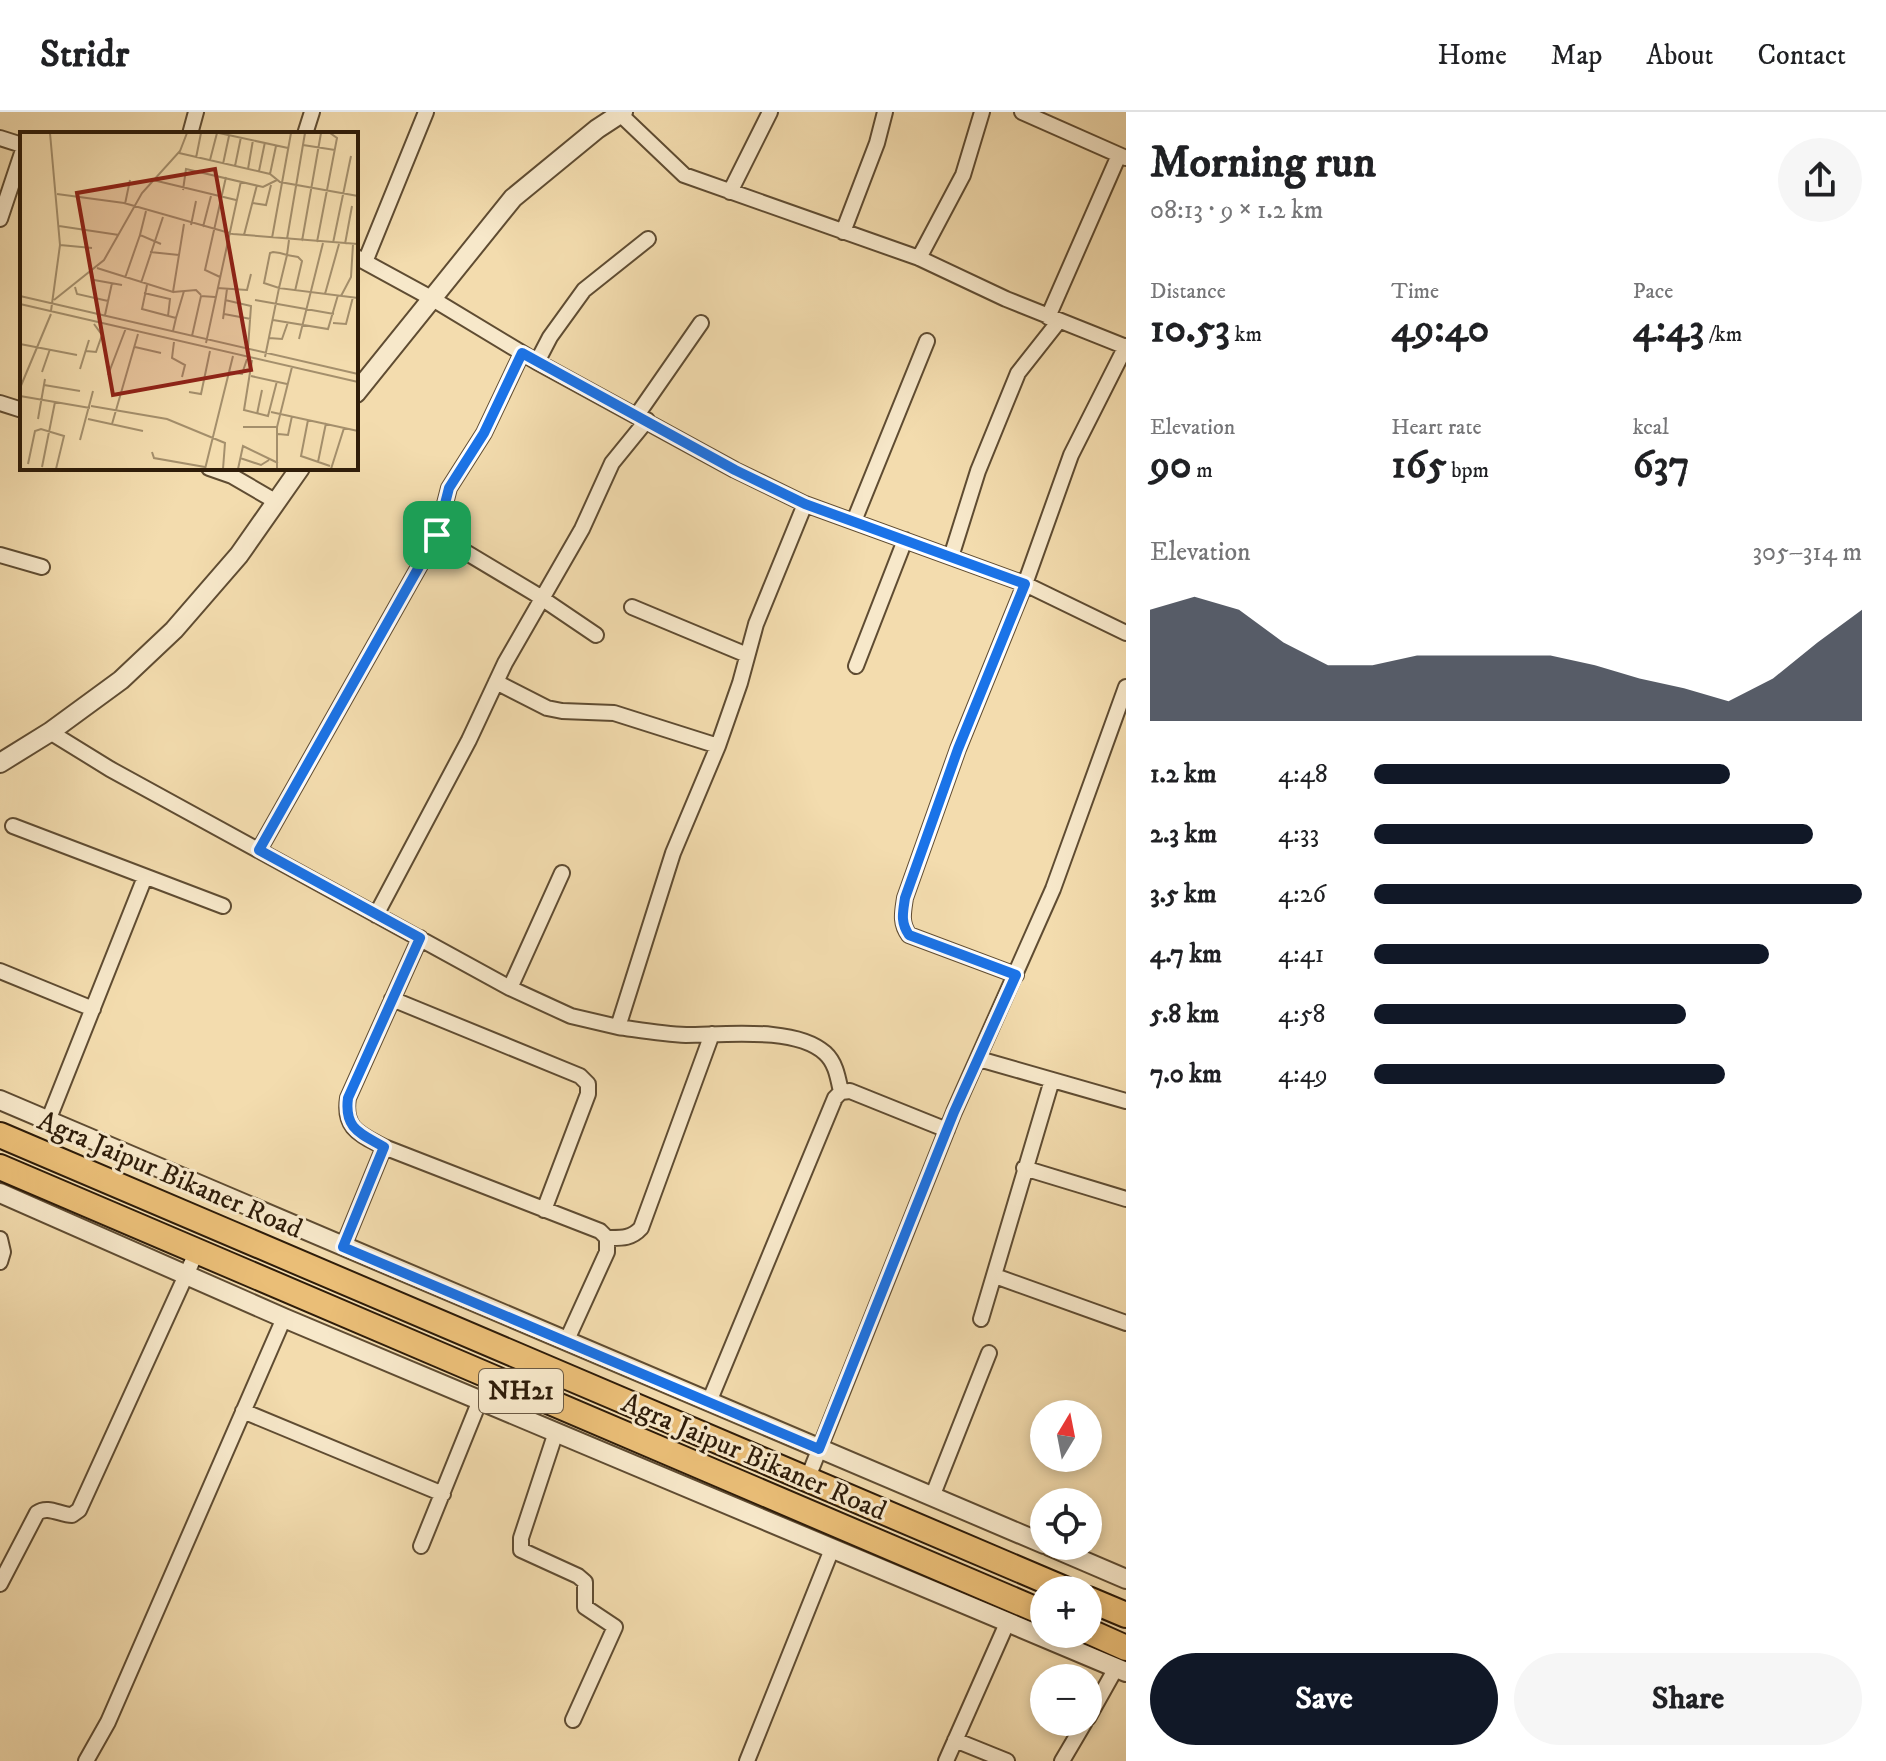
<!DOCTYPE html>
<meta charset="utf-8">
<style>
:root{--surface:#fff;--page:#f6f6f6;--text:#202124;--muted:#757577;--line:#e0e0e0;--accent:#111827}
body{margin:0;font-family:"IM FELL DW Pica",serif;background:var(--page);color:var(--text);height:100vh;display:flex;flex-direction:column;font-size:30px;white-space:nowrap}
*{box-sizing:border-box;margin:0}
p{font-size:26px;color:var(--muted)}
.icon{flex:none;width:44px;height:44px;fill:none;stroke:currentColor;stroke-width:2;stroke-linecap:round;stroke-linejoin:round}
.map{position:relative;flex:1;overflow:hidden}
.side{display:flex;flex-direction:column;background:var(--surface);width:760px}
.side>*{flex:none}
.needle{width:52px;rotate:10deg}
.buttons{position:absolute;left:1030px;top:1288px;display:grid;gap:16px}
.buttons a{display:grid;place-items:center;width:72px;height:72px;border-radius:50%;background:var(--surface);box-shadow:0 4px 12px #0003;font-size:40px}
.pin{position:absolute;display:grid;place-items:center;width:68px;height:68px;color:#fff;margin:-34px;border-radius:16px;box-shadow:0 4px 12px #0006}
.round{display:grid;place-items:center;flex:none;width:84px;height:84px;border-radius:42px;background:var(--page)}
.head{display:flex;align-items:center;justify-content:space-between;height:136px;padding:0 24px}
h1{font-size:44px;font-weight:700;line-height:60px}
.figures{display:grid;grid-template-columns:repeat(3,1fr);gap:12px;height:136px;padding:8px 24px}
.figures div{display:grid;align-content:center}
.figures b{font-size:40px;font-weight:700}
.figures small{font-size:22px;font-weight:400}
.figures p{font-size:22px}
.chart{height:224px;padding:16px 24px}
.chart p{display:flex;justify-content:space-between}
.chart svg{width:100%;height:144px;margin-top:8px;fill:var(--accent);opacity:.7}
.button{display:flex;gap:16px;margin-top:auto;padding:16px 24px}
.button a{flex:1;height:92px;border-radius:48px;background:var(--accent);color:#fff;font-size:32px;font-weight:700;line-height:92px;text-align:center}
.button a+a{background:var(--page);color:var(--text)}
ul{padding:0 24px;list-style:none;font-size:26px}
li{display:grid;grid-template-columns:128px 96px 1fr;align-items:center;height:60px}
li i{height:20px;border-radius:10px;background:var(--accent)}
header{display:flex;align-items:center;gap:48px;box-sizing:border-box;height:112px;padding:0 40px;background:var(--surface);border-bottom:2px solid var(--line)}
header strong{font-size:38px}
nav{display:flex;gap:44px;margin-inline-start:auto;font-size:28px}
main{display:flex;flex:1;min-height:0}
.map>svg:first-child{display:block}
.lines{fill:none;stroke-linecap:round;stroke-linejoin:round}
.minor-casing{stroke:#5f4c32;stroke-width:18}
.tertiary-casing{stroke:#5f4c32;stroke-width:22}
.trunk-casing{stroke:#2e1c09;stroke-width:28}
.minor{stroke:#f7e8ca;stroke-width:14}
.tertiary{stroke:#f7e8ca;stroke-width:18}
.trunk{stroke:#eabe77;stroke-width:24}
.route-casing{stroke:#fff;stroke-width:16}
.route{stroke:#1a73e8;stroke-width:10}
.labels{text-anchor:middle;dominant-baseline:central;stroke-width:6;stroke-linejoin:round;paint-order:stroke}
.shield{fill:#f7e8ca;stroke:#6a5943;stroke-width:2}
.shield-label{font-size:26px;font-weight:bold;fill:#2e1c09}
.street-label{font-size:28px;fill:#2e1c09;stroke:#f7e8ca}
.inset-road{fill:none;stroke:#a48f6c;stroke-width:2}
.view{fill:#8f2418;fill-opacity:0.15;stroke:#8f2418;stroke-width:4}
.inset-edge{fill:none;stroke:#2e1c09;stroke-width:4}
</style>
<header>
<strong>Stridr</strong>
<nav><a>Home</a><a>Map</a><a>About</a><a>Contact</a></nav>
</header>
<main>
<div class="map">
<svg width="1126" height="1649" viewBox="0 0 1126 1649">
<rect width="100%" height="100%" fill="#f3dcae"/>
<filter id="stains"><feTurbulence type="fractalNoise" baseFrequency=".0025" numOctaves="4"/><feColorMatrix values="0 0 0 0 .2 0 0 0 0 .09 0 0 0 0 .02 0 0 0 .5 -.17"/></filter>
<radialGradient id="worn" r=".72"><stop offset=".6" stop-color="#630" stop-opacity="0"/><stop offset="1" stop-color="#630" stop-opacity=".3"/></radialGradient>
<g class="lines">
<defs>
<path id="minor" d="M1022,0L1126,46
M620,2L684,63L919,146L1006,187L1126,235
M190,22L196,0
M305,22L312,0
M0,26L22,33
M730,80L770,0
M0,107L22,41
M843,120L877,31L885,0
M356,145L431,186L537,250L735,358L805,392L1025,472L1126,521
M919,146L963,63L982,0
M365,150L426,0
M1048,205L1119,43
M522,241L484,321L449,376L437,423L534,481L596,523
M537,250L550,225L584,178L648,127
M0,291L22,298
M637,303L701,211
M209,356L232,364L275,389
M854,409L927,229
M0,443L42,455
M951,445L978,359L1018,261L1059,209
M632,495L747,543
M856,554L905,428
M496,570L547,596L562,599L614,601L718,634
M50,620L110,657L510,876L571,904L618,915L673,741L718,634L740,571L756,512L805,392
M13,714L223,794
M259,738L437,423
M376,803L469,628L505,551L582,417L612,351L647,308
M420,826L348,986C343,1017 360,1022 384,1035L600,1119L607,1126V1140L566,1230
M0,859L93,897
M1016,863L909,823C900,811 903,800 905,786L958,637L1025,472L1071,343L1126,234
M510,876L562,761
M392,887L580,964L588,972V982L544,1098
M618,915C640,918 663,922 686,923C723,923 795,914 825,941C836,951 838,966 841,980
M979,947L1126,989
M48,1009L145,765
M1024,1056L1126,1087
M607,1126C621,1126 631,1127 641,1116L712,922
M0,1127L3,1140L0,1150
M343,1135L384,1035
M995,1164L1126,1211
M981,1207L1052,968
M709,1290L835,986L841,980L850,979L947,1018
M243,1299L443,1382
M556,1320L521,1426V1438L578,1464L585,1470V1495L615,1515L573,1608
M807,1368L954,1000L1053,777L1126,575
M932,1385L989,1241
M421,1434L480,1288
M0,1472L37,1401C48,1393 60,1403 72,1403L79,1398L197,1139
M1088,1606L1116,1556
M955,1628L1007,1649
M86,1649L108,1610L284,1206
M747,1649L832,1437
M946,1649L1008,1509
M1062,1649L1085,1610"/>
<path id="tertiary" d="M356,281L513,86L597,17L623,0
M0,651L50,620L121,568L174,518L239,443L300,356
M0,988L1044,1432
M0,1081L284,1206L1126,1560
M1049,1434L1126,1467"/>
<path id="trunk" d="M0,1023L1067,1478
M0,1055L1044,1501
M1088,1487L1126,1503
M1088,1519L1126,1536"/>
</defs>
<!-- minor casing -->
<use href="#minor" class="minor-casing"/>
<!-- tertiary casing -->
<use href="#tertiary" class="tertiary-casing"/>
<!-- trunk casing -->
<use href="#trunk" class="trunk-casing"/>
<!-- minor -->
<use href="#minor" class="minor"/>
<!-- tertiary -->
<use href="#tertiary" class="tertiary"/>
<!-- trunk -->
<use href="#trunk" class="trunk"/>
</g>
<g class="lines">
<defs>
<path id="route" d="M522,241L735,358L805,392L1025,472L958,637L905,786C903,800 900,810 909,823L1016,863L954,1000L819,1337L343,1135L384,1035C360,1021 344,1017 348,986L420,826L259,738L437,423L449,376L484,321Z"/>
</defs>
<!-- route casing -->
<use href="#route" class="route-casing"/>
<!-- route -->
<use href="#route" class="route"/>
</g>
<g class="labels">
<!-- shield labels -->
<rect class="shield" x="479" y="1257" width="84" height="44" rx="6"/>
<g class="shield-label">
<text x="521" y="1279">NH21</text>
</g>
<!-- street labels -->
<g class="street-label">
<text transform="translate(170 1063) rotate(23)">Agra Jaipur Bikaner Road</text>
<text transform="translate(754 1345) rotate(23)">Agra Jaipur Bikaner Road</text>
</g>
</g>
<!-- overview -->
<g transform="translate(20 20)">
<rect width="338" height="338" fill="#f3dcae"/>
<path class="inset-road" d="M30,1L40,113L31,179M199,1L268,16M283,13L315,18M159,21L250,42L260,50L338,64M176,26L181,1M190,28L197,1M203,32L209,4M215,34L221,5M228,37L233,8M239,39L245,10M250,42L256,14M133,48L216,68M163,58L166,37L243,55L257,48M37,62L104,71L213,102L338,112M233,71L246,73L251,53M105,72L110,48M126,79L120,103L141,112M171,93L176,69M39,94L99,103M183,95L191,64M224,103L237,53M252,106L271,1M267,107L285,1M269,108L267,123L259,156L244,151L250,121L253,120L260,121L267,123L278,125L282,129L275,159M282,109L301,1M297,110L317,6L310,1M313,111L331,24M325,112L332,74M40,113L72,116M130,120L159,123M77,136L153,160L164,92M200,145L185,138L206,45M105,146L120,103M74,148L102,153M121,151L143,85M127,153L122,177L156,186L153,199M55,155L57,162L88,169M197,156L227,158L231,142M153,160L176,158L181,163M124,161L150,167L148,184M305,162L319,112M0,164L338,242M321,164L331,145L333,112M34,168L84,128L122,61L160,19L167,1M205,168L231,174L228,216M235,168L314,182M0,172L338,250M204,182L231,187M85,183L92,151M156,186L164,159M203,187L207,157M253,188L308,197L318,163M313,191L326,192L333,165M172,204L181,164L195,165M249,206L262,207L268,190M279,207L303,111M154,210L152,226L165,233L162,245M186,211L221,49M0,212L57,223M115,215L141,221M66,219L76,220L82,203L74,192M245,225L259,156L338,166M232,228L224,278L248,284L257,249M60,237L69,208M22,240L30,217M209,240L222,242L227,227M88,243L106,196M231,244L267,252M24,253L60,259M0,256L31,182M169,260L181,262L190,219M0,264L70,276M71,274L147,287L205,311L203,337M251,280L338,299M237,282L242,258M18,287L25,247M68,287L123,299M288,288L281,324L310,334M92,292L118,202M223,295H257M258,302L268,303L272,284M60,308L73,259M132,320L134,326L185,335M220,326L241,333L249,328M298,330L306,291M8,332L15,299L21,297L44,304L36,337M22,335L35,270M185,337L213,224M218,337L223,314L258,331M257,337V295L272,235M311,337L324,296"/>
<path class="view" d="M195,37L231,238L93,263L57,61Z"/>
<rect width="338" height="338" class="inset-edge"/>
</g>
<rect width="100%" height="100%" filter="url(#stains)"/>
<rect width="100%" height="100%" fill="url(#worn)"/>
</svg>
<div class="buttons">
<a><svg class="needle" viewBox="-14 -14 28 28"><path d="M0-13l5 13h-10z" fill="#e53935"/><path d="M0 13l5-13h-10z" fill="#757577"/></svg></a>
<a><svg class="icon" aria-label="locate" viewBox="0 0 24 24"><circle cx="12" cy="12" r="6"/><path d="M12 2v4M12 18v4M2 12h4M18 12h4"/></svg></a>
<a>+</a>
<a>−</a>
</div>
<div class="pin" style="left:437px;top:423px;background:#1e9e55"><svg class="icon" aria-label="arrive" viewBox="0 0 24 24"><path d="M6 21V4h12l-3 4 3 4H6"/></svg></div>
</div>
<section class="side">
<div class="head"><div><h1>Morning run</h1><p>08:13 · 9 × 1.2 km</p></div><a class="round"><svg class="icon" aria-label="share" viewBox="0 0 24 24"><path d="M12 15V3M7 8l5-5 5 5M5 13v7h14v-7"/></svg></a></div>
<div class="figures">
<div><p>Distance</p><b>10.53<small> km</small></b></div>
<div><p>Time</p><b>49:40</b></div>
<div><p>Pace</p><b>4:43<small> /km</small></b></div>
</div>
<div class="figures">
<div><p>Elevation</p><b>90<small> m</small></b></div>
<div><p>Heart rate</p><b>165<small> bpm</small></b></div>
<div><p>kcal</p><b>637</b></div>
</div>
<div class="chart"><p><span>Elevation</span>305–314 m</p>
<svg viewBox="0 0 160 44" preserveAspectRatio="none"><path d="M0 44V10L10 6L20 10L30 20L40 27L50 27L60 24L70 24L80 24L90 24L100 27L110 31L120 34L130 38L140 31L150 20L160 10V44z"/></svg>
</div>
<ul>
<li><b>1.2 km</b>4:48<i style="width:73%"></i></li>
<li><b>2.3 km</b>4:33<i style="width:90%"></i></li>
<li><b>3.5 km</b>4:26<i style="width:100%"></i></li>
<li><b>4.7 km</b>4:41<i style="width:81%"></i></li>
<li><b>5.8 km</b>4:58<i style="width:64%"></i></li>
<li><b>7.0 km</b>4:49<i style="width:72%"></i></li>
</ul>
<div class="button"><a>Save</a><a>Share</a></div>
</section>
</main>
